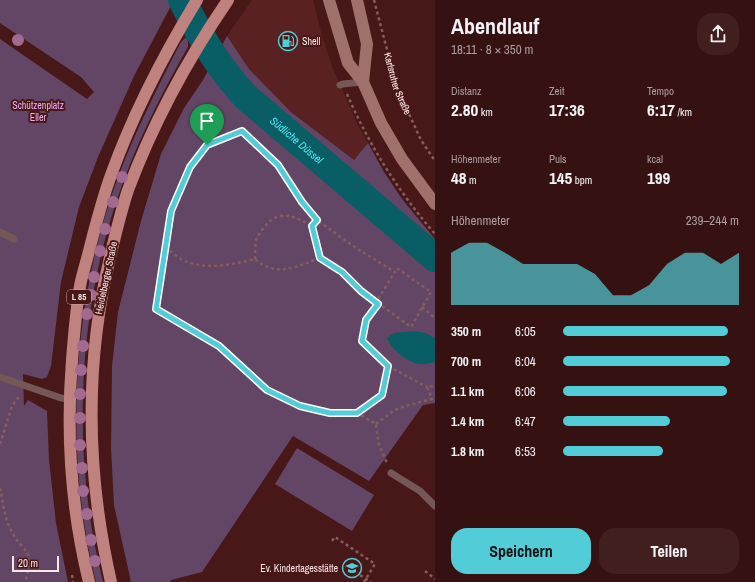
<!DOCTYPE html>
<html lang="de">
<meta charset="utf-8">
<style>
:root{--surface:#361111;--page:#411f1f;--text:#f1f3f6;--muted:#aa9d9f;--accent:#52ccd6}
body{margin:0;font-family:"Archivo Narrow",sans-serif;background:var(--page);color:var(--text);height:100vh;display:flex;flex-direction:column;font-size:15px;white-space:nowrap}
*{box-sizing:border-box;margin:0}
p{font-size:13px;color:var(--muted)}
.icon{flex:none;width:22px;height:22px;fill:none;stroke:currentColor;stroke-width:2;stroke-linecap:round;stroke-linejoin:round}
.map{position:relative;flex:1;overflow:hidden}
.sheet{display:flex;flex-direction:column;background:var(--surface);width:320px}
.sheet>*{flex:none}
.scale{position:absolute;left:12px;bottom:10px;width:47px;box-sizing:border-box;padding-left:4px;border:2px solid #fbe7e5;border-top:0;font-size:11px;line-height:14px;white-space:nowrap;color:#fbe7e5;-webkit-text-stroke:3px #481717;paint-order:stroke}
.pin{position:absolute;display:grid;place-items:center;width:34px;height:34px;color:#fff;margin:-41px -17px;border-radius:50% 50% 50% 0;rotate:-45deg;box-shadow:0 0 4px #0007}
.pin .icon{rotate:45deg}
.round{display:grid;place-items:center;flex:none;width:42px;height:42px;border-radius:16px;background:var(--page)}
.head{display:flex;align-items:center;justify-content:space-between;height:68px;padding:0 16px}
h1{font-size:22px;font-weight:800;line-height:30px}
.figures{display:grid;grid-template-columns:repeat(3,1fr);gap:6px;height:68px;padding:4px 16px}
.figures div{display:grid;align-content:center}
.figures b{font-size:17px;font-weight:800}
.figures small{font-size:11px;font-weight:400}
.figures p{font-size:11px}
.chart{height:112px;padding:8px 16px}
.chart p{display:flex;justify-content:space-between}
.chart svg{width:100%;height:72px;margin-top:4px;fill:var(--accent);opacity:.7}
.primary-button{display:flex;gap:8px;margin-top:auto;padding:8px 16px}
.primary-button a{flex:1;height:46px;border-radius:16px;background:var(--accent);color:#111;font-size:16px;font-weight:800;line-height:46px;text-align:center}
.primary-button a+a{background:var(--page);color:var(--text)}
ul{padding:0 16px;list-style:none;font-size:13px}
li{display:grid;grid-template-columns:64px 48px 1fr;align-items:center;height:30px}
li i{height:10px;border-radius:5px;background:var(--accent)}
main{display:flex;flex:1;min-height:0}
.map>svg:first-child{display:block}
.built{fill:#592121}
.green{fill:#634666}
.water{fill:#085e64}
.lines{fill:none;stroke-linecap:round;stroke-linejoin:round}
.river{stroke:#085e64;stroke-width:28}
.path{stroke:#855d5d;stroke-width:2.5;stroke-dasharray:3 3;stroke-linecap:butt}
.lane{stroke:#755755;stroke-width:7}
.secondary{stroke:#a0706c;stroke-width:12}
.primary{stroke:#c0827f;stroke-width:12}
.tree{fill:#a36a91}
.route-casing{stroke:#fff;stroke-width:8}
.route{stroke:#52ccd6;stroke-width:5}
.labels{text-anchor:middle;dominant-baseline:central;stroke-width:4;stroke-linejoin:round;paint-order:stroke}
.shield{fill:#481717;stroke:#c5a9a7;stroke-width:1}
.shield-label{font-size:9px;font-weight:bold;fill:#fbe7e5}
.poi-label{font-size:10px;fill:#fbe7e5;stroke:#481717;text-anchor:start}
.street-label{font-size:10px;fill:#fbe7e5;stroke:#481717}
.park-label{font-size:10px;fill:#eeadf5;stroke:#481717}
.water-label{font-size:11px;font-style:italic;fill:#59e6f2;stroke:#481717}
</style>
<main>
<div class="map">
<svg width="435" height="582" viewBox="0 0 435 582">
<rect width="100%" height="100%" fill="#481717"/>
<!-- built -->
<path class="built" d="M252,0H313L321,32L332,66L357,123L368,143L354,160L291,112L249,69L227,36Z"/>
<!-- green -->
<path class="green" d="M0,0H174L134,76L98,157L79,207L61,282L51,366L47,377L42,379L23,374L24,406L28,400L47,411L49,460L56,523L68,582H0V39L87,99L94,92L81,77L0,23Z
M227,36L249,69L291,112L354,160L368,143L384,172L402,199L435,239V403L423,405L369,481L293,436L202,572L171,580L170,582H131L114,505L111,448L112,366L118,312L141,221L161,154L184,108L203,80Z
M186,37L188,42V47C164,89 142,132 125,177C77,303 70,452 103,582H96C63,452 72,302 118,177C136,130 158,86 181,42Z
M297,448L374,495L352,531L275,484Z"/>
<!-- water -->
<path class="water" d="M414,331L426,333L435,338V362C430,363 424,365 419,364C407,362 391,349 387,338L394,333Z"/>
<g class="lines">
<!-- river -->
<path class="river" id="s1" d="M182,0C200,36 218,67 246,97L435,258"/>
<!-- path -->
<g class="path">
<path id="s2" d="M374,0L397,88L421,140L435,161"/>
<path d="M347,94C369,145 398,191 435,234"/>
<path d="M317,220L312,226L320,258L342,272L361,291L411,327L431,292L398,269L396,272"/>
<path d="M166,248L171,211L190,167L207,145L241,131L278,165L302,202L317,220L356,248L395,272L376,302"/>
<path d="M320,258C295,267 277,278 255,259C231,265 204,271 181,259C176,256 171,251 166,248L157,309L219,346L267,390L300,406L330,413H357L376,424L379,445L387,463"/>
<path d="M255,259C255,253 255,246 256,240C258,235 263,228 267,224C281,209 296,217 312,226"/>
<path d="M378,304L366,320L362,341L388,366L427,387"/>
<path d="M422,307L435,318"/>
<path d="M357,413L382,395L388,366"/>
<path d="M376,424L393,411L405,406L432,399L427,387L435,386"/>
<path d="M0,444L12,406L19,397L21,396"/>
<path d="M0,488C3,502 4,517 11,530C24,556 36,547 25,582"/>
<path d="M332,541L335,537L375,564L364,582"/>
<path d="M425,571L435,579"/>
<path d="M355,572L371,582"/>
<path d="M72,575L73,582"/>
</g>
<!-- lane -->
<path class="lane" d="M340,85L343,84L363,82
M0,232L14,239
M0,377L61,398L69,399
M391,473L420,491L435,506"/>
<!-- secondary -->
<path class="secondary" d="M329,0L348,63L363,82L381,123L402,159L435,204
M357,0L367,44L363,82"/>
<!-- primary -->
<path class="primary" d="M89,582C71,509 66,435 72,360C74,334 76,307 81,281C84,269 88,256 91,243C97,220 103,197 111,175C133,114 163,56 197,0
M111,582C86,472 84,363 111,253C116,232 121,211 128,190C153,123 187,60 228,0"/>
</g>
<!-- trees -->
<g class="tree">
<circle cx="18" cy="40" r="6"/>
<circle cx="122" cy="177" r="6"/>
<circle cx="113" cy="202" r="6"/>
<circle cx="105" cy="229" r="6"/>
<circle cx="100" cy="251" r="6"/>
<circle cx="94" cy="277" r="6"/>
<circle cx="91" cy="295" r="6"/>
<circle cx="87" cy="314" r="6"/>
<circle cx="83" cy="346" r="6"/>
<circle cx="81" cy="370" r="6"/>
<circle cx="80" cy="394" r="6"/>
<circle cx="80" cy="418" r="6"/>
<circle cx="80" cy="445" r="6"/>
<circle cx="82" cy="468" r="6"/>
<circle cx="83" cy="491" r="6"/>
<circle cx="87" cy="514" r="6"/>
<circle cx="91" cy="540" r="6"/>
<circle cx="95" cy="561" r="6"/>
</g>
<g class="lines">
<defs>
<path id="route" d="M242,131L278,165L302,202L317,220L312,226L320,258L342,272L361,291L378,304L366,320L362,341L388,366L382,395L357,413H330L300,406L267,390L219,346L156,309L171,211L190,167L207,145Z"/>
</defs>
<!-- route casing -->
<use href="#route" class="route-casing"/>
<!-- route -->
<use href="#route" class="route"/>
</g>
<!-- icons -->
<defs>
<symbol id="fuel-ring" viewBox="-11 -11 22 22"><circle r="9.5" fill="#481717" stroke="#52ccd6" stroke-width="1.5"/><path d="M-5.5-6h7V0h2V4h1.3V-2.5L3-4.5l.8-.8L6-3V5H2.5V1h-1V6h-7ZM-4.2-4.7v3.2H.2V-4.7Z" fill="#52ccd6"/></symbol>
<symbol id="school-ring" viewBox="-11 -11 22 22"><circle r="9.5" fill="#481717" stroke="#52ccd6" stroke-width="1.5"/><path d="M0-5L7-2L0 1L-7-2ZM-4 1L0 2.5L4 1V4Q0 6-4 4Z" fill="#52ccd6"/></symbol>
</defs>
<g fill-rule="evenodd">
<use href="#fuel-ring" x="277" y="30" width="22" height="22"/>
<use href="#school-ring" x="341" y="557" width="22" height="22"/>
</g>
<g class="labels">
<!-- shield labels -->
<rect class="shield" x="67" y="290" width="24" height="14" rx="3"/>
<g class="shield-label">
<text x="79" y="297">L 85</text>
</g>
<!-- poi labels -->
<g class="poi-label">
<text x="302" y="41">Shell</text>
<text x="338" y="568" text-anchor="end">Ev. Kindertagesstätte</text>
</g>
<!-- street labels -->
<g class="street-label">
<text stroke="none"><textPath href="#s2" startOffset="87">Karlsruher Straße</textPath></text>
<text transform="translate(106 278) rotate(-78)">Heidelberger Straße</text>
</g>
<!-- park labels -->
<g class="park-label">
<text x="38" y="105">Schützenplatz<tspan x="38" dy="12">Eller</tspan></text>
</g>
<!-- water labels -->
<g class="water-label">
<text stroke="none"><textPath href="#s1" startOffset="183">Südliche Düssel</textPath></text>
</g>
</g>
</svg>
<div class="scale">20 m</div>
<div class="pin" style="left:207px;top:145px;background:#1e9e55"><svg class="icon" aria-label="arrive" viewBox="0 0 24 24"><path d="M6 21V4h12l-3 4 3 4H6"/></svg></div>
</div>
<section class="sheet">
<div class="head"><div><h1>Abendlauf</h1><p>18:11 · 8 × 350 m</p></div><a class="round"><svg class="icon" aria-label="share" viewBox="0 0 24 24"><path d="M12 15V3M7 8l5-5 5 5M5 13v7h14v-7"/></svg></a></div>
<div class="figures">
<div><p>Distanz</p><b>2.80<small> km</small></b></div>
<div><p>Zeit</p><b>17:36</b></div>
<div><p>Tempo</p><b>6:17<small> /km</small></b></div>
</div>
<div class="figures">
<div><p>Höhenmeter</p><b>48<small> m</small></b></div>
<div><p>Puls</p><b>145<small> bpm</small></b></div>
<div><p>kcal</p><b>199</b></div>
</div>
<div class="chart"><p><span>Höhenmeter</span>239–244 m</p>
<svg viewBox="0 0 160 44" preserveAspectRatio="none"><path d="M0 44V12L10 6L20 6L30 12L40 19L50 19L60 19L70 19L80 25L90 38L100 38L110 32L120 19L130 12L140 12L150 19L160 12V44z"/></svg>
</div>
<ul>
<li><b>350 m</b>6:05<i style="width:94%"></i></li>
<li><b>700 m</b>6:04<i style="width:95%"></i></li>
<li><b>1.1 km</b>6:06<i style="width:93%"></i></li>
<li><b>1.4 km</b>6:47<i style="width:61%"></i></li>
<li><b>1.8 km</b>6:53<i style="width:57%"></i></li>
</ul>
<div class="primary-button"><a>Speichern</a><a>Teilen</a></div>
</section>
</main>
